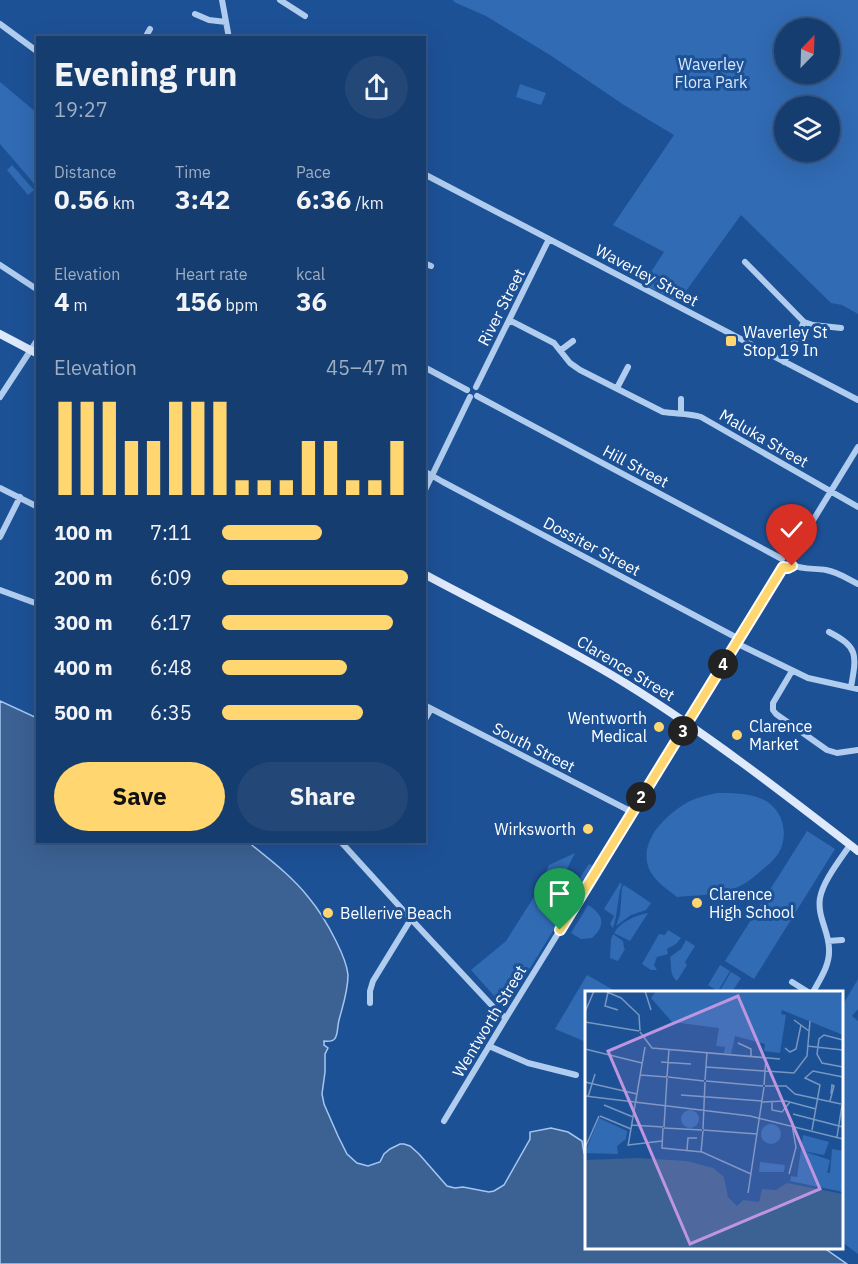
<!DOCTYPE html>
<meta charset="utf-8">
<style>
:root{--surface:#163d70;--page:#234878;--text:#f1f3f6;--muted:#9eaec3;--line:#355683;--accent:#ffd66f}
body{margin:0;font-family:"IBM Plex Sans",sans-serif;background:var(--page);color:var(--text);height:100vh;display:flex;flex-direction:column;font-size:22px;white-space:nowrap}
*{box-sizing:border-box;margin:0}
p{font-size:20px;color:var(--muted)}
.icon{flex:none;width:33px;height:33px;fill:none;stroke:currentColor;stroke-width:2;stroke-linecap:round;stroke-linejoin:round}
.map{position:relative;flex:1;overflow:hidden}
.details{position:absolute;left:36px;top:36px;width:390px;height:807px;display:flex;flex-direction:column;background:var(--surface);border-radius:0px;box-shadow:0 6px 24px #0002,0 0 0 2px var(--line)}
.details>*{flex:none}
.needle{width:39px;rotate:23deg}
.fabs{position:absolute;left:774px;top:18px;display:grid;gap:12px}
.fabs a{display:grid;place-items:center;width:66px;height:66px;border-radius:50%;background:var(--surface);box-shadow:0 6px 24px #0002,0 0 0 2px var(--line);font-size:30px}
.pin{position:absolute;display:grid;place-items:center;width:51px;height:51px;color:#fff;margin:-62px -26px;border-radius:50% 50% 50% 0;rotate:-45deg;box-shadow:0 0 6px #0007}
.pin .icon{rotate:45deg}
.km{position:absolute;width:30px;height:30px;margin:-15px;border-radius:50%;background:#222;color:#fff;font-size:16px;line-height:30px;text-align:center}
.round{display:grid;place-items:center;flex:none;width:63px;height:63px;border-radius:32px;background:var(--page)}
.headline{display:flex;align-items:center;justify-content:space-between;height:102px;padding:0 18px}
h1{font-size:33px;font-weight:800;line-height:45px}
.figures{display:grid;grid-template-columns:repeat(3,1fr);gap:9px;height:102px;padding:6px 18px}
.figures div{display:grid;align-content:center}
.figures b{font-size:26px;font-weight:800}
.figures small{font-size:16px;font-weight:400}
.figures p{font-size:16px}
.chart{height:168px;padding:12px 18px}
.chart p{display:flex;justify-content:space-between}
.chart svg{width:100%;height:108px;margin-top:6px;stroke:var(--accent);stroke-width:6}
.button{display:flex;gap:12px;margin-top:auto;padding:12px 18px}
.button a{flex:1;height:69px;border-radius:36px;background:var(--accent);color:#111;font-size:24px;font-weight:800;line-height:69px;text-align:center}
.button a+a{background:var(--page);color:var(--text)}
ul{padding:0 18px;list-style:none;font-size:20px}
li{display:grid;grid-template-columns:96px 72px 1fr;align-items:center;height:45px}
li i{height:15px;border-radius:8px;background:var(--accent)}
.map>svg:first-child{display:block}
.green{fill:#316bb4;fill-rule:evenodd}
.water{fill:#3c6193;stroke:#a4c7f1;stroke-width:1.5}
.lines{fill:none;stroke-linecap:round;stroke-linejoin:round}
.street{stroke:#b0cdef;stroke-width:6}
.secondary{stroke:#deeafb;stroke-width:8}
.route-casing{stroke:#fff;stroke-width:12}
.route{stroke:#ffd66f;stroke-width:8}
.poi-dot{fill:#ffd66f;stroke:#1d5196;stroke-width:2}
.labels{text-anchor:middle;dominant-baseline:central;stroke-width:6;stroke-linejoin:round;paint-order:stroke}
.park-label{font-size:16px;fill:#d7e7fb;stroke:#1d5196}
.street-label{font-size:16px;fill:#fff;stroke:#1d5196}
.poi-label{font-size:16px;fill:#fff;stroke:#1d5196;text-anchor:start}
.inset-road{fill:none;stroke:#7797c0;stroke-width:1.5}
.view{fill:#bd96df;fill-opacity:0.15;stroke:#bd96df;stroke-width:3}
.inset-edge{fill:none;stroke:#fff;stroke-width:3}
</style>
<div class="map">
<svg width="858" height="1264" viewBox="0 0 858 1264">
<rect width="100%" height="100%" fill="#1d5196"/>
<!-- green -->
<path class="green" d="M453,0H858V314L842,305L831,303L741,215L678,302L643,284L664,252L613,225L674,135L624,105L550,55L486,16L454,2ZM784,28H830V74H784ZM784,106H830V152H784Z
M0,82L37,113V187L0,144Z
M520,84L546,93L541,105L516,97Z
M12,165L34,190L28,195L7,170Z
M717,793C731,793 749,793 762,799C783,808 790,835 778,854C774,860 768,865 762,870C755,876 748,882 740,886C720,896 698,895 677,897C667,889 656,882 650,871C636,842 667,813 690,801C699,797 708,795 717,793Z
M807,831L835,849L754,979L725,961Z
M575,853L561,881L573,888L589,864L593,866L508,1004L504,1007L471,970L506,941L539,889L549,865Z
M620,883L622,884C617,898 618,914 613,928L610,924L614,916L604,909Z
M624,885L651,903L646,910L631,915L616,926L620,915L622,888Z
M588,905C604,915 606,925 592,938L581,939L571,933Z
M648,913L630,941L614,933C620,922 636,915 648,913Z
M668,930L681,938L676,944L667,949L668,954L657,957L654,965L657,970H651L642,964L659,934L665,935Z
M613,934L623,941L624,948L625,949L618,961L610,958L611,940Z
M686,940L695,946L685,962L687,965L677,981C669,975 672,966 670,957L681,949Z
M720,965L730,971L718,991L708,985Z
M731,972L741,978L732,992H719Z
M587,975L617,992H586V1042L555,1029Z
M858,979V1009L852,1016L858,1021V1254L842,1242V1006Z"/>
<!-- water -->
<path class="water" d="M0,701L37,718L38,842H248C269,859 292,876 309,898C320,911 328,925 336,941C341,951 347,963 348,975C348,991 343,1005 339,1020C336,1032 340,1043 324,1041V1045L328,1048L325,1054V1072L322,1094L324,1104L338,1136L347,1154L357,1163L368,1166L380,1162L384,1154L390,1149L400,1144H404L410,1146L419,1154L447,1186L455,1188L463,1187L489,1192L494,1191L504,1185L530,1139V1132L551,1128L568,1132L582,1141L584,1153L586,1157V1248H824L847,1264H0Z"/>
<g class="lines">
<!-- street -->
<path class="street" d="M222,0L229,38
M280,0L305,16
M195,14L209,20L226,22
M0,24L38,52
M145,38L150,29
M424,174L858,400
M745,262L804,322L784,362
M424,263L431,266
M0,265L38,290
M509,320L554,343L570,363L580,370L663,412C676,414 689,413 701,417L858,507
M804,322L813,325L841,328
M561,350L573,341
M424,367L467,390
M476,387L549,239
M617,388L628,367
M477,396L782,559
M0,397L38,339
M681,399V413
M424,471L443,482L739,639
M0,488L38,507
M424,492L470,397
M0,537L20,497
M790,558L858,447
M792,565C803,570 815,568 826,570C838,572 848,579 858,584
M0,590L38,604
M829,632C858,647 857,654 851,687
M736,643L808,678L858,689
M792,671L773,703V710L776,714L827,750L837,753L858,750
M424,705L632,812
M424,721L431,709
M341,842L411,919L497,1011L506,1018
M828,941L842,940
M792,982L808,992
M813,992C820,979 830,965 829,949C829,931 817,917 820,898C823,881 840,860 850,845
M370,1003V991L373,981L411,919
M489,1046L528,1063L576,1075
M444,1121L506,1018L783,567"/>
<!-- secondary -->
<path class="secondary" d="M0,334L38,354
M424,574C491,610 560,643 625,683C706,733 783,793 858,851"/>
</g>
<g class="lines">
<defs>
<path id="route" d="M560,930L783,567L788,568L792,566"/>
</defs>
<!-- route casing -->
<use href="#route" class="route-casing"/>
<!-- route -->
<use href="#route" class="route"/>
</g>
<!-- markers -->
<g class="poi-dot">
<rect x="725" y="335" width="12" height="12" rx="3"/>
<circle cx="659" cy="727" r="6"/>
<circle cx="737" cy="735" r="6"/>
<circle cx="588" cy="829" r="6"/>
<circle cx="697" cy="903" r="6"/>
<circle cx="328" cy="913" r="6"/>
</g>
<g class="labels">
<!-- park labels -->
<g class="park-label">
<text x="711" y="64">Waverley<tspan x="711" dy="18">Flora Park</tspan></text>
</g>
<!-- street labels -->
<g class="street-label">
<text transform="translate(647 275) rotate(28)">Waverley Street</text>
<text transform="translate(501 307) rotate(-63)">River Street</text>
<text transform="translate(764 438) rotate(30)">Maluka Street</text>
<text transform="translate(636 466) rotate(28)">Hill Street</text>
<text transform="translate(592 546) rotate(28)">Dossiter Street</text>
<text transform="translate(626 668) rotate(31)">Clarence Street</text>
<text transform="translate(534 747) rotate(27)">South Street</text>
<text transform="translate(489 1021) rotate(-59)">Wentworth Street</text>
</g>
<!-- poi labels -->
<g class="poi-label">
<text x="743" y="332">Waverley St<tspan x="743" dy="18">Stop 19 In</tspan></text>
<text x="647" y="718" text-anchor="end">Wentworth<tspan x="647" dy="18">Medical</tspan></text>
<text x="749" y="726">Clarence<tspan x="749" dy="18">Market</tspan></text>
<text x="576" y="829" text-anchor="end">Wirksworth</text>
<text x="709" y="894">Clarence<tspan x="709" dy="18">High School</tspan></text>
<text x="340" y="913">Bellerive Beach</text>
</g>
</g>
<!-- overview -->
<g transform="translate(585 991)">
<rect width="258" height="258" fill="#1d5196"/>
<path d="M71,0H253L258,5V44L197,19L196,23L201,24L195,62L179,60L180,53L150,45L146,63L139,62L140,56L131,55L134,37L87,31L66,7ZM96 128a9 9 0 1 1 18 0a9 9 0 1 1-18 0ZM14,127L42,140L41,148L32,155L33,163L0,162ZM176 143a10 10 0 1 1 20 0a10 10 0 1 1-20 0ZM218,144L244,151L239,164L218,160L245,169L242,182H245L247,158L258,160V201L205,190L206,185L212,186ZM175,171L200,174L199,181H174Z" fill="#316bb4"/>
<path d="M53,167L102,170L128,177L139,186L143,206L152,215L158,209L174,211L177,198L191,199L202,192L258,203V258H0V169Z" fill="#3c6193"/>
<path class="inset-road" d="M20,0L36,7L54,24L55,40M60,0L66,19M23,1L20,15L33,19M0,21L9,0M209,29L224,40M0,31L54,40M55,41L67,57L195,68M258,49L239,44L234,48L232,63L237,72L258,76M153,52L166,58V65M222,55L258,59M200,57L205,61L211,58L216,34M0,58L57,72M76,71L106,73M121,76L209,82L222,65L225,30M55,84L82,86M82,86L84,58M83,86L119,90M120,89L122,61M121,90L178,95M0,91L52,103M179,94L181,67M180,95H201L210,103L256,113M96,104L177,110M0,105L165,125L258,148M3,106L10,83M245,110L249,95L247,94L246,103M177,111L201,110L231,118M187,111V119L197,121L205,111M19,114L48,126M208,123L258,136M15,125L46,138M46,134L78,136M79,136L82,87M78,137L77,157L117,161L166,183M79,137L117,139M118,138L120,91M118,139L172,143M227,139L235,94L220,87L228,80L258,86M252,146L257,114M43,154L77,150M43,155L60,56M0,157L14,125M102,159L103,147H112M116,161L118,140M204,183L211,156L207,134M163,202L179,96"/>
<path class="view" d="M153,5L235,198L105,253L23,60Z"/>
<rect width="258" height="258" class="inset-edge"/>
</g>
</svg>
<div class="fabs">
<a><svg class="needle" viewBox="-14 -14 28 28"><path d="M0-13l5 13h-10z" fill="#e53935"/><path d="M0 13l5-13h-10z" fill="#9eaec3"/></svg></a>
<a><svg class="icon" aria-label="layers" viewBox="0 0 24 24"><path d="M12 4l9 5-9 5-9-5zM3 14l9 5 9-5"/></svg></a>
</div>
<div class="pin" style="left:560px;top:930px;background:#1e9e55"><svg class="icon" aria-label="arrive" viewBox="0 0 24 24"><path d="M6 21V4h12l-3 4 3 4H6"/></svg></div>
<div class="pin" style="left:792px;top:566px;background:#d93025"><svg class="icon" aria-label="check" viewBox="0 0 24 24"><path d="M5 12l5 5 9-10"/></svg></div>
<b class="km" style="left:641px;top:797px">2</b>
<b class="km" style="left:683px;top:731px">3</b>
<b class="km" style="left:723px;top:664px">4</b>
<section class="details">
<div class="headline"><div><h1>Evening run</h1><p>19:27</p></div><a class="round"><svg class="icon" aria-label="share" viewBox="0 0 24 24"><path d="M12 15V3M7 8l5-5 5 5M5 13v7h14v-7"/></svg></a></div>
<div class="figures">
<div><p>Distance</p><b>0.56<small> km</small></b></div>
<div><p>Time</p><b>3:42</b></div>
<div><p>Pace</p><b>6:36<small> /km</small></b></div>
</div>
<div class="figures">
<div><p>Elevation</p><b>4<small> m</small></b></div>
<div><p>Heart rate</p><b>156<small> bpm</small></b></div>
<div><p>kcal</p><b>36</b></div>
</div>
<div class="chart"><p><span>Elevation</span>45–47 m</p>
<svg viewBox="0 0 160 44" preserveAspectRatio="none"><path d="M5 44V6M15 44V6M25 44V6M35 44V22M45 44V22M55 44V6M65 44V6M75 44V6M85 44V38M95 44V38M105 44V38M115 44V22M125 44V22M135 44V38M145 44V38M155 44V22"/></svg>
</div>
<ul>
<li><b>100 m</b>7:11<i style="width:54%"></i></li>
<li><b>200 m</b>6:09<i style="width:100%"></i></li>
<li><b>300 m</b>6:17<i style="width:92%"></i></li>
<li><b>400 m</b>6:48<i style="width:67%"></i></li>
<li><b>500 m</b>6:35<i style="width:76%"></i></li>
</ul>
<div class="button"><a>Save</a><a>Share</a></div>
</section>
</div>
